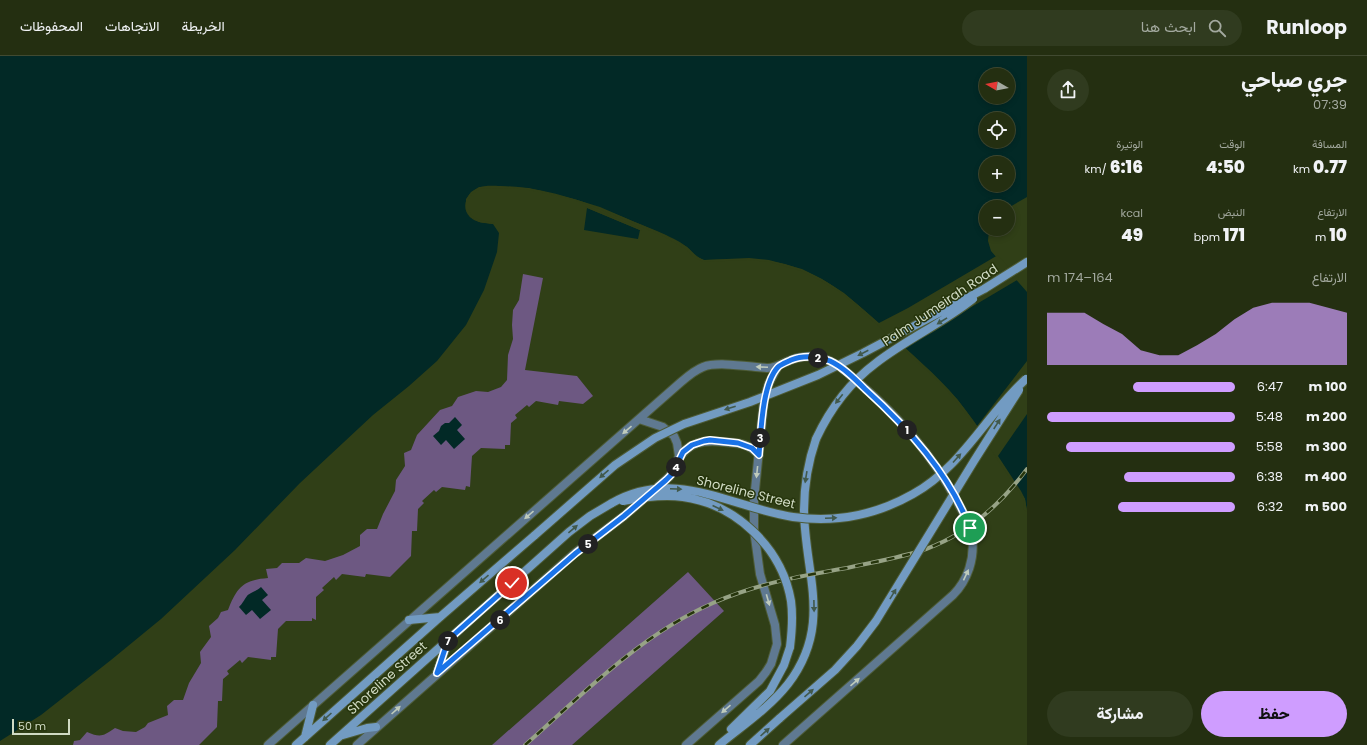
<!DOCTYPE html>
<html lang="ar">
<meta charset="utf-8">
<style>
:root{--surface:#242f11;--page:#303b1f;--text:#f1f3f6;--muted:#a3a99f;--line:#414a31;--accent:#cf9dff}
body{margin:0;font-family:Poppins,Vazirmatn,sans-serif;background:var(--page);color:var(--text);direction:rtl;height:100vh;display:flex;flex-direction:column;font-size:15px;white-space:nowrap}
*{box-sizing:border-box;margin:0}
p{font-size:13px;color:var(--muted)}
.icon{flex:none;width:22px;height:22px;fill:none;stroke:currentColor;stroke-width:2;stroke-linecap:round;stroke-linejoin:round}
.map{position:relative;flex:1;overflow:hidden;direction:ltr}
.details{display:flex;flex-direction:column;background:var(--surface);width:340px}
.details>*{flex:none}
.needle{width:26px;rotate:279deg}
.buttons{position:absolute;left:979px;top:12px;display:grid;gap:8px}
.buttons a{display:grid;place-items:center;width:36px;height:36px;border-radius:50%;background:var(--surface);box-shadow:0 2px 6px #0003,0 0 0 1px var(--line);font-size:20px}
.scale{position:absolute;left:12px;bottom:10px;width:58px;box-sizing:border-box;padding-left:4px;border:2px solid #d0dac3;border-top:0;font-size:11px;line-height:14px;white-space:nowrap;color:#d0dac3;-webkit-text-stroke:3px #26350c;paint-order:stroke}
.pin{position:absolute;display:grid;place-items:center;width:34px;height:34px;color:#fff;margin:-17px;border:2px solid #fff;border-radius:50%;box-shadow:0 1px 4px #0007}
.km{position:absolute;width:20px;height:20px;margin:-10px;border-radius:50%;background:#222;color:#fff;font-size:11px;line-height:20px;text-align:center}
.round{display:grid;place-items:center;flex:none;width:42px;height:42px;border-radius:21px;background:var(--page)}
.overview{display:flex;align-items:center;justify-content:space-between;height:68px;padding:0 20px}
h1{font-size:22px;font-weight:800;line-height:30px}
.figures{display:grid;grid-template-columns:repeat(3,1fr);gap:6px;height:68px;padding:4px 20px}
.figures div{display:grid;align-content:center}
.figures b{font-size:17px;font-weight:800}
.figures small{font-size:11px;font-weight:400}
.figures p{font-size:11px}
.chart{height:112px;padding:8px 20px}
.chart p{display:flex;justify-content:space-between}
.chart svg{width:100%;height:72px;margin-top:4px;fill:var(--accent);opacity:.7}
.primary-button{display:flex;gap:8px;margin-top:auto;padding:8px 20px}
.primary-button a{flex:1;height:46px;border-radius:24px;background:var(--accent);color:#111;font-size:16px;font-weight:800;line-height:46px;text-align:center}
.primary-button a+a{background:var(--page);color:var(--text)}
ul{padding:0 20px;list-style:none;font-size:13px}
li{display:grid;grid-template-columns:64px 48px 1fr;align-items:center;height:30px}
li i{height:10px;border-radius:5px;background:var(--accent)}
header{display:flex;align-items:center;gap:24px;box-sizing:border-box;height:56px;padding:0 20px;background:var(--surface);border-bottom:1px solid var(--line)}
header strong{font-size:19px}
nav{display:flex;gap:22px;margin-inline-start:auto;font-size:14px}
.search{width:280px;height:36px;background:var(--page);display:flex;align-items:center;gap:10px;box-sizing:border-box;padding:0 14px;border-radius:22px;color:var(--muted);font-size:15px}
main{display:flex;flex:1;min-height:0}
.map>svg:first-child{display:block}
.green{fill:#6d5882}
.water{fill:#022926;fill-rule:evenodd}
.pier{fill:#303f17}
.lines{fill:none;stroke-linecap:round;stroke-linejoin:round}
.tertiary-casing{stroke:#4d5b36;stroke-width:10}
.secondary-casing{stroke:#4d5b36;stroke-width:10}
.tertiary{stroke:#5f7991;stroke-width:8}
.secondary{stroke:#729bc2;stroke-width:8}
.rail-casing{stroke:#97a386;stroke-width:4}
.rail{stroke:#26350c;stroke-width:2.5;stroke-dasharray:8;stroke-linecap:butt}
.secondary-bridge-casing{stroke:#4d5b36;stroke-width:10;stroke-linecap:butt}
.secondary-bridge{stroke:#729bc2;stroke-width:8}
.oneway{fill:#41594c}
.oneway2{fill:#bfcbbc}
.route-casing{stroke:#fff;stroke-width:8}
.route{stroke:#1a73e8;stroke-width:5}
.labels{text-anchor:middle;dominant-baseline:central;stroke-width:3;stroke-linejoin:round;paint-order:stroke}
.street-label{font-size:13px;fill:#d0dac3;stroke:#26350c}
</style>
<header>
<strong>Runloop</strong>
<div class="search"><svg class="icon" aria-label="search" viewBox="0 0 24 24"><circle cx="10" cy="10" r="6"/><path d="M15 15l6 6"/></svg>ابحث هنا</div>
<nav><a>الخريطة</a><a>الاتجاهات</a><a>المحفوظات</a></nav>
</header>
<main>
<section class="details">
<div class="overview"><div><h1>جري صباحي</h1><p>07:39</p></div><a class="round"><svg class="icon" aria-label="share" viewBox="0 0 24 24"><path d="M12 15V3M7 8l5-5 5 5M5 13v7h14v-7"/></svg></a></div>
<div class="figures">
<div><p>المسافة</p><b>0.77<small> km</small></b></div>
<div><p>الوقت</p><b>4:50</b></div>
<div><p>الوتيرة</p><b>6:16<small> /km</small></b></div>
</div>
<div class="figures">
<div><p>الارتفاع</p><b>10<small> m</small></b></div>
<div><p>النبض</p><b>171<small> bpm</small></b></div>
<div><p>kcal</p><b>49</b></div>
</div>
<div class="chart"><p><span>الارتفاع</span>164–174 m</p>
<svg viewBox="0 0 160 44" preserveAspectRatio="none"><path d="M0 44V12L10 12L20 12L30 19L40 25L50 35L60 38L70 38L80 32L90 25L100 16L110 9L120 6L130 6L140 6L150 9L160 12V44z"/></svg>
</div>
<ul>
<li><b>100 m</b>6:47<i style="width:54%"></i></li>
<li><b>200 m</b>5:48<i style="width:100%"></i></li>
<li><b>300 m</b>5:58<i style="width:90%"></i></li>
<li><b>400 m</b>6:38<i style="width:59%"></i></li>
<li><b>500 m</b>6:32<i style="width:62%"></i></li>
</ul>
<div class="primary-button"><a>حفظ</a><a>مشاركة</a></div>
</section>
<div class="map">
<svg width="1027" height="689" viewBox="0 0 1027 689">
<rect width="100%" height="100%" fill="#303f17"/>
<!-- green -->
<path class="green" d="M523,218L543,222L525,314L577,320L593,340L583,348L559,345L558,349L536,345L529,351L527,349L515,359L517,362L511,367L510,389H505V393L481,392L472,400L470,431L466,430L465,434L442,431L436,436L434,434L422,445L424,447L418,453L417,475H412L411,500L390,521L366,518L365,521L342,518L336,524L334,521L322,532L324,534L316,541V564L312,562V565H286L278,573L276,601H271V604L248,601L242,607L240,604L227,615L229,618L223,623L222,645H218L217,671L199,689H73L74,685L80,684L87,676C101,682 103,680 115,672L123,675L136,676L145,671L148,667L168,659L167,650L174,644H183L189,627L201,607L200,596L211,581L209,570L218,562L221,556L228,554C237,531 243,524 268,522L266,513L277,512L282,507H299L306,502L325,505L343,499L360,490V479L367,473H377L383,458L395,435L396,424L405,410L404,397L411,394L417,379L440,354L452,350L458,341L476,335L488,336L501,331L507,324L508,299L513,283L512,269L513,254L519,244Z
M688,516L724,555L572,689H492Z"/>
<!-- water -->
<path class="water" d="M0,0H1027V141L1008,152L986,151V173H989L988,185L991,195L1027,236V454L1025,443C1003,409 982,374 957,343C936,318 910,297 887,275C856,246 828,220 785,208C759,201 730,204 704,204C696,201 693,196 687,191C681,186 672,182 666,179C655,174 643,169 632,165C590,147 546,131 500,130C494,130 484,129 479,132C467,136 460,151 470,161C476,167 485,167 493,168L499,177L497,196L484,234L466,269L437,305L409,330L373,359L300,427L235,494L161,563L111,604L41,659L0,685ZM986,19H1008V41H986ZM986,63H1008V85H986ZM986,107H1008V129H986Z
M587,152L640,174L638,183L584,174Z
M455,361L462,369L457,374L465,383L454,393L446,384L441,389L433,380L439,375L441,370L445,367H449Z
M261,531L268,539L262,544L271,554L260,563L252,554L246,559L239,551C243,547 244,544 247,540C248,538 257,535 261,531Z"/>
<!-- pier -->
<path class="pier" d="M495,130L529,132L574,143L600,151L665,179L687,191L697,201L704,204L749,202L769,204L802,213L822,223L844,237L879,267L908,252L998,199L1019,223L904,291L957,343L977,370L1027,305V358L998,400L1021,435L1025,443L1027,456L1024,454L1023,443L1019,436L982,380L955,344L940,327L862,255L843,238L821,225L801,215L769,206L749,204L703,206L695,202L685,193L665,181L599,153L574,144L529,134L509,132L480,133L472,138L468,144V153L472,160L480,164L495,167L493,168L479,166L470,161L466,153V143L471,136L479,131Z
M586,150L641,173L642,175L585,151Z"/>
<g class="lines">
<defs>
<path id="tertiary" d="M678,405C687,385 705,384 724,386C738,387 749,387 759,399
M268,689L681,326C688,320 695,314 703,311C718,305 750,311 767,312C774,312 780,309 786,306C800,299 816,299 830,305C841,310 850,319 859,327C898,360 933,400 957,445C963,456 970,468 972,481C975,502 968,524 953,539L783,689
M357,689L575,497L624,460L669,421L675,412L679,400L677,387L674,380L663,371L639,363
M686,689L759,625L766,616L771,608L777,588L775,569L760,518L754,474V444L764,344L769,327L778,310"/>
<path id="secondary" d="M984,233L1027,206
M409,564L440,561
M437,617L448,585
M731,673L770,635L784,609L790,591
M343,679L367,672L376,671
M305,681L313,649
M296,689L440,561L535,479
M330,689L569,476L590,460L612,447
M719,689C742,670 769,652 788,628C833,569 805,519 804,455C804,430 808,406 816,383
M750,689L780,662"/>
</defs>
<!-- tertiary casing -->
<use href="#tertiary" class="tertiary-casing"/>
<!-- secondary casing -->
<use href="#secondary" class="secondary-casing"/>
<!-- tertiary -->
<use href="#tertiary" class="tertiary"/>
<!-- secondary -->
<use href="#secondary" class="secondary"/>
<defs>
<path id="rail" d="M525,689C583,638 640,579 713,547C756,528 800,520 847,512C873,506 900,502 926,493C967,478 1001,448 1027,413"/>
</defs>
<!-- rail casing -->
<use href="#rail" class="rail-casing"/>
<!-- rail -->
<use href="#rail" class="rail"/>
<defs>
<path id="secondary-bridge" d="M816,383C830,353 849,327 876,307C907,283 943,267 973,243
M623,445C643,441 663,438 683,441C736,448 782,492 791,545C793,560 792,575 790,591
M612,447C675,411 730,451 793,461C835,467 876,459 913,438C962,411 986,359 1026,323
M535,479L615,409L655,382L684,368L750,346L818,319L863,297L984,233
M780,662L835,614L857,590L876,565L974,405L1019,334"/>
</defs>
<!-- secondary-bridge casing -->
<use href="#secondary-bridge" class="secondary-bridge-casing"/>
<!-- secondary-bridge -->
<use href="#secondary-bridge" class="secondary-bridge"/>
</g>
<!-- one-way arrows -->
<defs><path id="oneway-solid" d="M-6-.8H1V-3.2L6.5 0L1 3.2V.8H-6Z"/></defs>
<g class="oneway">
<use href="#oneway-solid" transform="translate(942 265) rotate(148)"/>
<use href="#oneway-solid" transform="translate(863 297) rotate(153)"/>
<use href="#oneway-solid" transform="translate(839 343) rotate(128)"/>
<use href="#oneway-solid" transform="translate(730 352) rotate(162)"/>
<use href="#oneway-solid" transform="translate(997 368) rotate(-57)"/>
<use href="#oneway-solid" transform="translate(957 402) rotate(-48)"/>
<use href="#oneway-solid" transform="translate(604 418) rotate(139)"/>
<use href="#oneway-solid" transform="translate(806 421) rotate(99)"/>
<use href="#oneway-solid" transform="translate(676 433) rotate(3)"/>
<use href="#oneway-solid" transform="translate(718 452) rotate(25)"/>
<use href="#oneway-solid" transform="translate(831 462) rotate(-3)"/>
<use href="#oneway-solid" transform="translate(573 473) rotate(-40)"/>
<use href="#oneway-solid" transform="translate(484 523) rotate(139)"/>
<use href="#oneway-solid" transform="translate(893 538) rotate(-59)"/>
<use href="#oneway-solid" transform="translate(814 550) rotate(89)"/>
<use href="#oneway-solid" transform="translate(809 637) rotate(-41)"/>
<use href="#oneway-solid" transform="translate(327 661) rotate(138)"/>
<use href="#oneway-solid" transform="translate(765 676) rotate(-42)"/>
</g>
<g class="oneway2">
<use href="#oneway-solid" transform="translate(762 311) rotate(-177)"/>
<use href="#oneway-solid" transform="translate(627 374) rotate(139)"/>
<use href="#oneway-solid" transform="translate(757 416) rotate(96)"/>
<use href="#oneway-solid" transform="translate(529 459) rotate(139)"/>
<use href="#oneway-solid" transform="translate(966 519) rotate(-65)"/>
<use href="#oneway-solid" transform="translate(768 544) rotate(74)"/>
<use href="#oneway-solid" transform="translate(855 626) rotate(-41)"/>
<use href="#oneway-solid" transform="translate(726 653) rotate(139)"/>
<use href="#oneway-solid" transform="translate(396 654) rotate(-42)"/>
</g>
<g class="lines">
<defs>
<path id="route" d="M512,527L448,584L437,617L576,497L624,460L666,424L673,417L683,396L692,389L704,385L710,384L738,387L752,392L759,399C761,376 762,328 778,311C781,308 787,306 791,304C803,299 818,300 830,305C843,311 855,323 865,333C908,372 949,417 970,472"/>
</defs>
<!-- route casing -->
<use href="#route" class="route-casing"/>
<!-- route -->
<use href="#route" class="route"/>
</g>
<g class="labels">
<!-- street labels -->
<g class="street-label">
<text transform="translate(940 249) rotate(-34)">Palm Jumeirah Road</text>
<text transform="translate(746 436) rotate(14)">Shoreline Street</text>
<text transform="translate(387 622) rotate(-42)">Shoreline Street</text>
</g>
</g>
</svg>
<div class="buttons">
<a><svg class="needle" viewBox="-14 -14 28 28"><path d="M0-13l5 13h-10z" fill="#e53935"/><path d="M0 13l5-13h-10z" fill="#a3a99f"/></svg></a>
<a><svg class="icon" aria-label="locate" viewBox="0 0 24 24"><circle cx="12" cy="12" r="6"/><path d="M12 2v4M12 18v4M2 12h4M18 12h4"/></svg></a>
<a>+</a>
<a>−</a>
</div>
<div class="scale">50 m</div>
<div class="pin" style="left:970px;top:472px;background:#1e9e55"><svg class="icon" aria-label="arrive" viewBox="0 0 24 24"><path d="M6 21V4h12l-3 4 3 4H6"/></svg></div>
<div class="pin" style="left:512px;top:527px;background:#d93025"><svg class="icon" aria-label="check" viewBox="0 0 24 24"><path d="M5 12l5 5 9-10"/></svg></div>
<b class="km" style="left:907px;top:374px">1</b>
<b class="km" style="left:818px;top:302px">2</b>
<b class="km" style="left:760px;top:382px">3</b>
<b class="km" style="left:676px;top:411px">4</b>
<b class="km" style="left:588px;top:488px">5</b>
<b class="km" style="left:500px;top:564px">6</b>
<b class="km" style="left:448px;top:585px">7</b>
</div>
</main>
